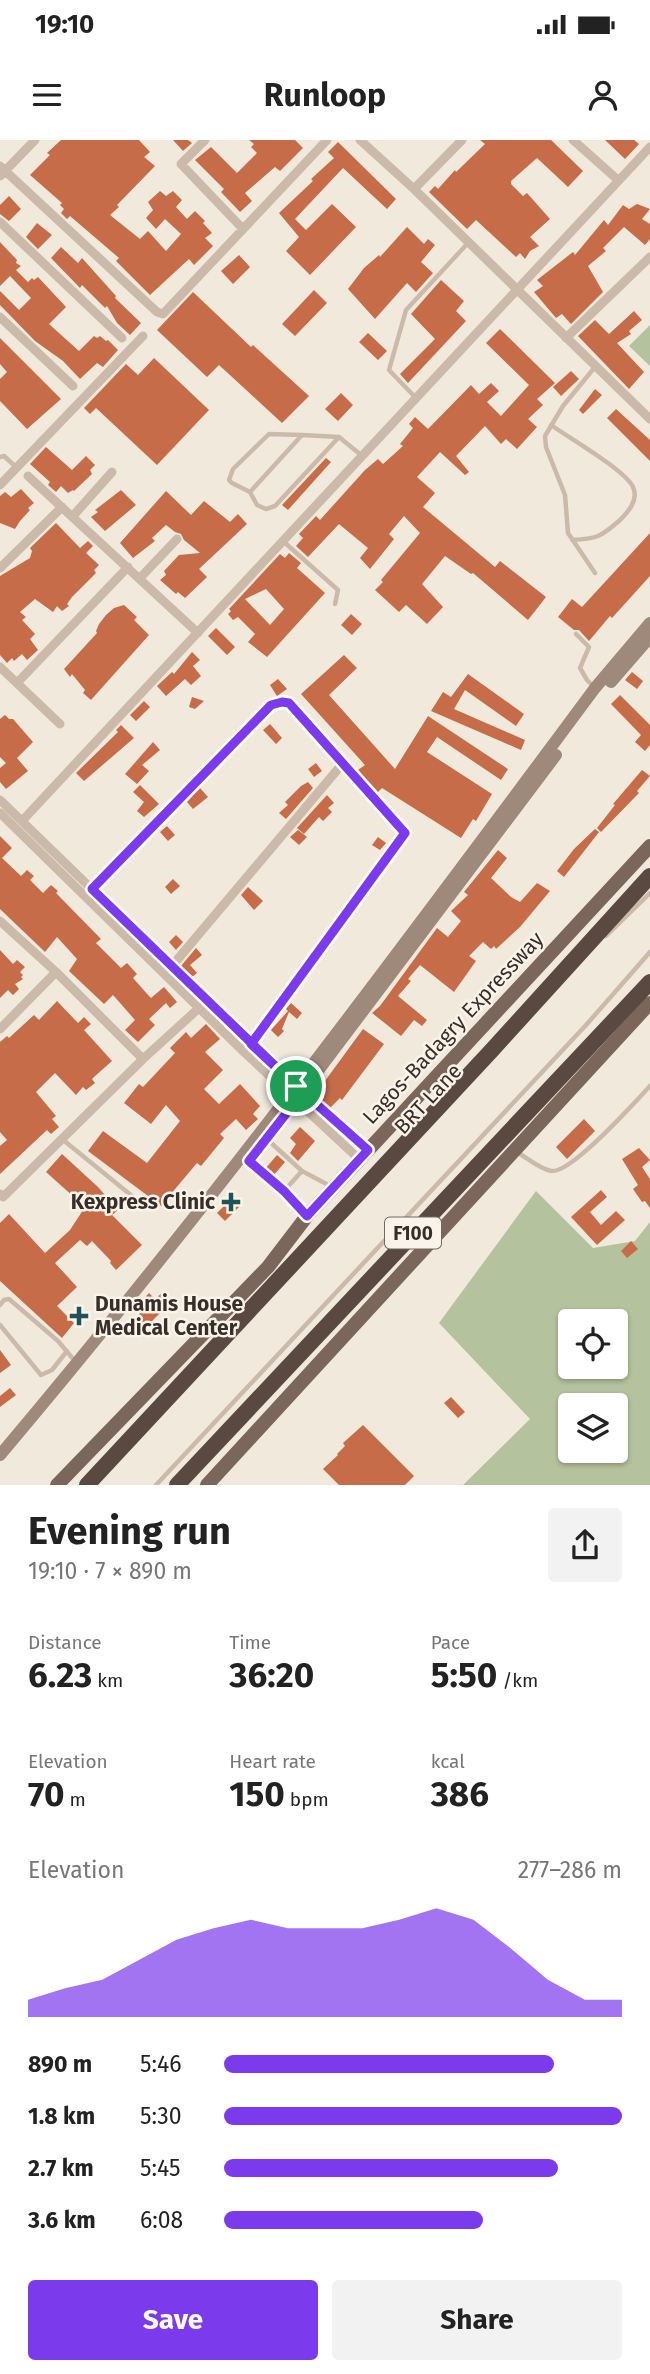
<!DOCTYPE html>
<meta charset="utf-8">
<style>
:root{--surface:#fff;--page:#f2f2f2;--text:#222;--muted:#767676;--accent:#7c3aed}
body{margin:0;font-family:"Fira Sans",sans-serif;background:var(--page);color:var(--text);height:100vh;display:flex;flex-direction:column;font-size:26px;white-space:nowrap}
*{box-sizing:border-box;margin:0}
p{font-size:23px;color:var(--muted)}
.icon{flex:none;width:38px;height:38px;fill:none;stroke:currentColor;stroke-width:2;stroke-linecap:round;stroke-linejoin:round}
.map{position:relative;height:1345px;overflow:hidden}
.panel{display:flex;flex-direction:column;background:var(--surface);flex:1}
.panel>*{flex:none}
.tools{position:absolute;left:558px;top:1169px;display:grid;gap:14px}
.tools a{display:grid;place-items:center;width:70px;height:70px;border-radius:7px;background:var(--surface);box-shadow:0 2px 5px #0004;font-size:35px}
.pin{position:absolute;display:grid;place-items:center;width:60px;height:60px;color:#fff;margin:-30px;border:4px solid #fff;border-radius:50%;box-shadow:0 2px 7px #0007}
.round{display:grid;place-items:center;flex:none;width:74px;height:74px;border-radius:7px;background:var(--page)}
.summary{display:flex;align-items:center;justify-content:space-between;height:119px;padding:0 28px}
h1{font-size:38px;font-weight:700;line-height:52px}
.figures{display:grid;grid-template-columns:repeat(3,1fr);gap:10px;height:119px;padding:7px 28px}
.figures div{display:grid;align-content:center}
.figures b{font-size:35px;font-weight:700}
.figures small{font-size:19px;font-weight:400}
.figures p{font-size:19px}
.chart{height:196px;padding:14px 28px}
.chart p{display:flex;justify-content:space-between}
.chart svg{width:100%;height:126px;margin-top:7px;fill:var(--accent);opacity:.7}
.action{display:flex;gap:14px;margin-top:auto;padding:14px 28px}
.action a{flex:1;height:80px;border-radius:7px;background:var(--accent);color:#fff;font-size:28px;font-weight:700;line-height:80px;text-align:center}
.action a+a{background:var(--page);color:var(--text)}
ul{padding:0 28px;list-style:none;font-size:23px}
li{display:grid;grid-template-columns:112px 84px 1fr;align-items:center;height:52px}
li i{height:18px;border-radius:9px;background:var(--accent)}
.status{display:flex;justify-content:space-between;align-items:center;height:49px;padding:0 35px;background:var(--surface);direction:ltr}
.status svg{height:19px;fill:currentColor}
header{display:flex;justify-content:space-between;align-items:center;height:91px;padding:0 28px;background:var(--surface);font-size:32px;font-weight:700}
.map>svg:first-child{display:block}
.green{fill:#b4c29d;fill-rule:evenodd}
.building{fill:#c66c48;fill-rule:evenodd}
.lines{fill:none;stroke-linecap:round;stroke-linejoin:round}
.lane{stroke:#cbbaa9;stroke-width:4.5}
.street{stroke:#cbbaa9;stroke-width:9}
.secondary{stroke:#9f897a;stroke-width:12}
.primary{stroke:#7a665a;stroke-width:14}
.highway{stroke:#594940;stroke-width:16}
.route-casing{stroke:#fff;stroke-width:14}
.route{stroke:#7c3aed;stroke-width:9}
.poi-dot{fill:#1e535a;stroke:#faf3ea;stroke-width:2.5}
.labels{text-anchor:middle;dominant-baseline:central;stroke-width:5;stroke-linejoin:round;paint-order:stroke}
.shield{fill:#faf3ea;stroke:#726963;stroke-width:2}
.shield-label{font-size:19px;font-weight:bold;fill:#382e29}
.street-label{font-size:21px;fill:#382e29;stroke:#faf3ea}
.poi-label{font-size:21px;font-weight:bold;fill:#382e29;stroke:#faf3ea;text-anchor:end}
</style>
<div class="status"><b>19:10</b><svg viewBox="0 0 49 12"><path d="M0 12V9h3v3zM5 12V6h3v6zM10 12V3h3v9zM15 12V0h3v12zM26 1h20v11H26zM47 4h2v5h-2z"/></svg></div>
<header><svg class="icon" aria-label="menu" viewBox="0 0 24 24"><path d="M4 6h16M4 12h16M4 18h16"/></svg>Runloop<svg class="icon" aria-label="person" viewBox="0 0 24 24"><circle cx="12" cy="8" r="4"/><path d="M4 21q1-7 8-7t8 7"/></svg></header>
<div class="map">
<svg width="650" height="1345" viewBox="0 0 650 1345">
<rect width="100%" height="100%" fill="#f2e9dd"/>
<!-- green -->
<path class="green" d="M650,185V226L629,206Z
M536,1051L593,1108L635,1101L650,1082V1345H463L530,1279L439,1183ZM570,1181H616V1227H570ZM570,1265H616V1311H570Z"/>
<!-- building -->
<path class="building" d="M61,0H139L150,12L144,17L155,26L117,65L119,67L110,75L140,99L148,91L166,111L181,94L165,79L156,89L146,78L153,70L148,62L160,51L166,56L173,51L182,60L176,67L187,79L195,71L205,81L203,83L212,93L205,98L213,106L194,125L189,119L150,155L116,121L119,118L70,76L67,79L61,73L64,69L60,65L62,63L30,35L50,15L47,13Z
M173,0H188L192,3L183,11Z
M249,0H295L303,8L280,31L275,27L245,53L252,61L240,72L221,52L224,49L195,20L211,7L237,33L257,13L251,7L254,4Z
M480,0H551L583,31L568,47L537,18L511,41V44L523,56L527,53L550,79L530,97L539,106L530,111L525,119L520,113L516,117L476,80L467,89L429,52L435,46L438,49L455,30L456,32L485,4Z
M605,0H634L639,4L625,19Z
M338,2L396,59L387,69L343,28L295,79L306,90L332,64L356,87L310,135L286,111L299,97L279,73L313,41L311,39L334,18L328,12Z
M9,56L21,69L9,81L0,74V65Z
M637,64L650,69L642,79L650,84V99L645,105L624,87L603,108L606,111L588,126L603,152L571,184L562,174L556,178L534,152L543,146L537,140L573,112L575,115L604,80L608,85L623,65L629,69Z
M37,83L52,95L38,109L26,97Z
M407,87L424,104L428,99L435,105L421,122L433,133L416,152L407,143L375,179L348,149L364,128L379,115L380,117Z
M0,102L17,120L16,123L21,126L16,130L28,142L32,138L34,140L38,137L66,167L49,184L79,211L94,196L97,198L100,196L106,201L108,200L118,210L103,227L97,223L80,239L63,221L35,201L0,165V151L19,170L31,158L10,136L0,146Z
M61,107L78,123L82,118L116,156L115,158L141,183L130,195L117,183L107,166L105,168L82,145L80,148L51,118Z
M239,115L250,127L233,144L221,131Z
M441,140L464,161L456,171L466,181L408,243L400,234L435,199L411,174Z
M314,150L327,163L295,196L282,184Z
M193,152L251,207L253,205L309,256L282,283L219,225L207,237L157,190Z
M634,171L642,180L629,191L631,194L617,203L644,232L629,249L578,196L595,180L609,194Z
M500,189L555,243L537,259L543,265L528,279L537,287L517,309L506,299L501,304L485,286L456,316L469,332L465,335L440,312L417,337L435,353L423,367L495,427L500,421L546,457L528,480L473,433L471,434L445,416L422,444L443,467L427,484L406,465L399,472L375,450L383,442L381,440L420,393L404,376L389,394L394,399L370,429L360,418L368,408L339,384L308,417L296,406L303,398L299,394L316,376L320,380L365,330L378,319L383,324L403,306L400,304L413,288L409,284L415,277L428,289L471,245L479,254L491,243L499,251L487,262L501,276L529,245L486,203Z
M368,193L387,211L378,220L359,202Z
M0,198L61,259L27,289L0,261V239L7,232L0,224Z
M154,218L209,270L157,325L96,268L90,274L84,268L126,224L138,235Z
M571,231L579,239L561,256L553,247Z
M595,249L602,255L583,274L579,270Z
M341,253L353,265L338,281L325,269Z
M616,269L650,300V321L607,278Z
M46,307L72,330L86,316L95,325L90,330L92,334L74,351L73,350L68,353L61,346L56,352L48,345L50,342L30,324Z
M326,318L331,322L288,370L282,365Z
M21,349L34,363L28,368L30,370L20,381L15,389L0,383V356L5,352L11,357Z
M121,350L136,365L105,391L91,377L98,372L95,370Z
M166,351L191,375L204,361L230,382L238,374L247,384L199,429L207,437L185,458L178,452L176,454L160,440L166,435L164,431L179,415L200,413L184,400L181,394L175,392L166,385L152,398L155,401L133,418L120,403Z
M56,383L80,408L88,401L93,406L86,413L99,425L94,430L96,433L72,457L67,464L69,466L62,471L57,466L53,472L35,459L20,472L26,477L22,480L35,494L30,499L38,510L27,520L22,514L14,521L12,518L7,523L0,515V436L30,418L32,411L30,408Z
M650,393V436L612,478L610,476L589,501L579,490H574L558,477L572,459L582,467Z
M289,413L301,423L297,428L325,453L267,517L248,502L255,494L238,477L233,480L228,474L231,471L229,469L280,414L285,418ZM266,449L284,469L270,485L245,459Z
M124,465L137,477L134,480L149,495L91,560L83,553L85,550L72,534L70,537L64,529L97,493L96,491L99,484L106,475L114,468Z
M351,474L362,484L352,495L341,485Z
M216,488L235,507L227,515L208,496Z
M192,512L200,520L193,526L201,536L191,545L185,539L166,556L157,546L172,532L174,534Z
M344,515L357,528L329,555L395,629L428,576L508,629L501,640L437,597L427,612L492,654L476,681L473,679L461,698L382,648L378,652L358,630L365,625L301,554Z
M632,532L643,541L637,549L625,540Z
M468,534L524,574L516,586L465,550L454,569L525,600L521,610L431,571L443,552L451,557Z
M278,539L287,549L277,556L270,545Z
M620,555L650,585V605L645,611L635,602L641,595L611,564Z
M192,557L204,561L195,569L189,567Z
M144,561L150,567L136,581L130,575Z
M5,575L9,579H13L33,602L17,618L28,631L6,649L0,642V628L6,623L0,617V579Z
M270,584L282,598L276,604L263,590Z
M121,585L134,598L84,641L76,633L118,592L116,590Z
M153,602L160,610L142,625L149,631L137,644L125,634Z
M316,623L322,631L314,637L308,629Z
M642,630L650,636L637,651L639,653L601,692L597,688L615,665L613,664Z
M308,642L313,648L286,679L279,673L288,665L285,662L301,646Z
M140,645L159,664L144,677L137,671L144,662L133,652Z
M200,648L208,657L193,669L187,662Z
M327,655L334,663L328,668L332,672L323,681L319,677L304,694L297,688Z
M167,686L175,695L168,701L160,692Z
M595,689L599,692L564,737L557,731L574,709Z
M298,690L307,697L299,705L290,697Z
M0,696L12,708L2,718L21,736L27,730L34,736L30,740L43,753L51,745L58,751L56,753L101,799L96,803L121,828L127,823L137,834L133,838L149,856L151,858L164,847L177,862L170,868L166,863L149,879L155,885L138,902L125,890L135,880L113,855L104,864L69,831L77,819L57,797L45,812L0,769Z
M378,697L386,703L380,710L372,705Z
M498,710L507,718L491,738L511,757L520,762L537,743L550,751L520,787L496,809L494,806L491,809L483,802L469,816L476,821L454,852L420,825L408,839L411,841L398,856L427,880L422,886L414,880L401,896L372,873L380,866L437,788L448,797L461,781L451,771L468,755L464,752Z
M173,739L180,746L171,754L165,747Z
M248,747L263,761L254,770L241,755Z
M176,795L183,802L176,810L169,802Z
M196,808L202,815L190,825L197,833L192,837L181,826Z
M0,810L13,824L17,820L25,827L20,832L23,835L21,837L23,839L15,844L19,849L13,855L8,850L0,858Z
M57,861L78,883L84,877L91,884L84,890L112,921L94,937L92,939L95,943L86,950L83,947L76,955L55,933L36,952L56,976L52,979L59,987L51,994L47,990L0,1034V1006L7,1000L0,992V902L7,896L9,898L34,875L39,880Z
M291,863L302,873L297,879L289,872L282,889L284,891L278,897L271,890L288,871L286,869Z
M206,884L220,899L205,912L223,930L204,949L219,964L240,944L260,966L253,974L258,979L246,990L236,979L220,994L224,998L201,1026L197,1023L170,1055L172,1057L164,1068L88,1011L103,991L147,1023L180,981L166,965L151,984L124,963L139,944L143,947L175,913L170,908L186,892L191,898Z
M363,889L384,904L342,960L340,958L330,968L317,957L325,948L322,945Z
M584,979L595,991L567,1019L556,1007Z
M300,987L315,1001L298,1021L290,1013L296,1004L290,998Z
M639,1008L650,1020L642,1027L650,1039V1068L645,1061L642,1062L633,1049L638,1045L622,1019Z
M62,1014L98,1047L118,1070L112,1075L142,1105L116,1130L110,1123L111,1121L92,1101L87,1106L80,1100L55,1123L77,1147L57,1166L74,1183L62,1198L0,1141V1083L9,1074L45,1113L70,1090L85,1067L46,1032Z
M277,1015L285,1022L273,1036L265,1029Z
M601,1050L607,1057L590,1072L601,1085L616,1071L625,1080L597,1105L571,1077Z
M230,1054L241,1065L225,1081L217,1073L224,1066L221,1063Z
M631,1101L638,1109L627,1118L621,1111Z
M163,1152L169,1158L161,1166L164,1169L150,1183L146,1181L139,1186L133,1179L140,1174L135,1168L149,1153L155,1159Z
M0,1210L11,1225L0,1233Z
M10,1248L16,1255L0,1267V1256Z
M451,1257L465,1272L458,1278L444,1263Z
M363,1285L414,1336L405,1345H339L323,1329L338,1315L337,1314L345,1306L343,1303Z"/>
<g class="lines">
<!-- lane -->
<path class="lane" d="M595,227L563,266L545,296L546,307L565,355L568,393L595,433
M415,257L389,230L406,170L468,103
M551,285C569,298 625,330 633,347C639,360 628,372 620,380C601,397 596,399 572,400
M302,295L269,294L233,329L229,340L232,343L250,352L257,365L266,369L275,366L339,297
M0,317L4,316L16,327
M250,352L302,295L339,297L361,315
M284,402L338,450L335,464
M576,494L589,507L580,528L587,540L595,548
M606,796L650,753
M62,999L132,1056
M269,1001L302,1031L332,1047
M517,1012C527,1018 540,1029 551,1031C571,1034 635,962 650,946
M249,1022L284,1051L304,1073
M284,1051L302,1031
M0,1165L4,1160L9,1159L58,1201L74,1220
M0,1185L41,1235L52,1230L67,1211
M156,1345L587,884L650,812"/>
<!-- street -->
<path class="street" d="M205,0L181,24L243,89
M360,0L414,49L650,279
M573,0L618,40
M0,26L157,172L163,174L327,0
M0,36L35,0
M414,49L462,0
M0,82L122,198
M0,177L73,246
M566,198L650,117
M28,336L198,493
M0,345L143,196
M73,376L112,332
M0,428L62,367
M140,438L177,399
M0,527L60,584
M17,543L128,427
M0,660L302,953L368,1010
M0,673L244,912L359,1019
M22,681L650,7
M92,749L271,565L282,562L289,563L405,693L251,904
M0,781L56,832L143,919
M172,826L343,623
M0,889L56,832
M0,1054L3,1057L143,919L199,868"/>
<!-- secondary -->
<path class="secondary" d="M611,542L650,497
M253,1017L556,615
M0,1315C209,1068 402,808 595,548L650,483"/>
<!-- primary -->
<path class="primary" d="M57,1345L268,1127L307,1076L333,1048L650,706
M207,1345L650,863"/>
<!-- highway -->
<path class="highway" d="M87,1345L492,910L650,736
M177,1345L650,842"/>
</g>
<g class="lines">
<defs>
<path id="route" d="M296,946L92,749L271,565L282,562L289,563L405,693L251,904L296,946L290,955L296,961L249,1021L284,1051L307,1076L368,1010L296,946"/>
</defs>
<!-- route casing -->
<use href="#route" class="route-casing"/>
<!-- route -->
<use href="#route" class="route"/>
</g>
<!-- markers -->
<g class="poi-dot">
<path d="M227.5 1051.5h7v7h7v7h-7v7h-7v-7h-7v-7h7z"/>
<path d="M75.5 1165.5h7v7h7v7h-7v7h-7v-7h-7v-7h7z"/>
</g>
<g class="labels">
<!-- shield labels -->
<rect class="shield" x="385" y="1077.5" width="56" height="31" rx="5"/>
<g class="shield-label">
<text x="413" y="1093">F100</text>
</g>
<!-- street labels -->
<g class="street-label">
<text transform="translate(453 888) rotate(-47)">Lagos-Badagry Expressway</text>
<text transform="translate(428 959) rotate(-47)">BRT Lane</text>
</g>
<!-- poi labels -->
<g class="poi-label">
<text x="215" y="1062">Kexpress Clinic</text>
<text x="95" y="1164" text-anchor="start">Dunamis House<tspan x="95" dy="24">Medical Center</tspan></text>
</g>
</g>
</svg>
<div class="tools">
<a><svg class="icon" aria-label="locate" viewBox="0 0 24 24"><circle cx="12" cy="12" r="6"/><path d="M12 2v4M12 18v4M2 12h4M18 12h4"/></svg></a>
<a><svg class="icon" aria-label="layers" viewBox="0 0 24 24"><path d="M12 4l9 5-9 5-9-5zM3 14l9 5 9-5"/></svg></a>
</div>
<div class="pin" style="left:296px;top:946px;background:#1e9e55"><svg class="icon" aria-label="arrive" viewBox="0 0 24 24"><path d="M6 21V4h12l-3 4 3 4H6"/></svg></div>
</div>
<section class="panel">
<div class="summary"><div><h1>Evening run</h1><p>19:10 · 7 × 890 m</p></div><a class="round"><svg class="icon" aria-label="share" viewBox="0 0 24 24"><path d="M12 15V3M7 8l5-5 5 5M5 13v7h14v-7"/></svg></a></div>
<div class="figures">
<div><p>Distance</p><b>6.23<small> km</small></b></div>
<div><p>Time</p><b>36:20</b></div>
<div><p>Pace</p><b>5:50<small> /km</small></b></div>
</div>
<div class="figures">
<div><p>Elevation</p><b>70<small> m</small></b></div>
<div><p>Heart rate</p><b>150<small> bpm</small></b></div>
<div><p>kcal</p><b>386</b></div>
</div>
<div class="chart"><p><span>Elevation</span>277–286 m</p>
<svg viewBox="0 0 160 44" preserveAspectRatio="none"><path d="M0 44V38L10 34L20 31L30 24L40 17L50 13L60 10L70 13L80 13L90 13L100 10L110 6L120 10L130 20L140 31L150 38L160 38V44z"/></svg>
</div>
<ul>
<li><b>890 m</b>5:46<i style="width:83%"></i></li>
<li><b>1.8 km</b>5:30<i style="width:100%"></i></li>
<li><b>2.7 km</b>5:45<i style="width:84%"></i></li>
<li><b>3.6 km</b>6:08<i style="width:65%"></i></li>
</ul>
<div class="action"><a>Save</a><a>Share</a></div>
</section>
